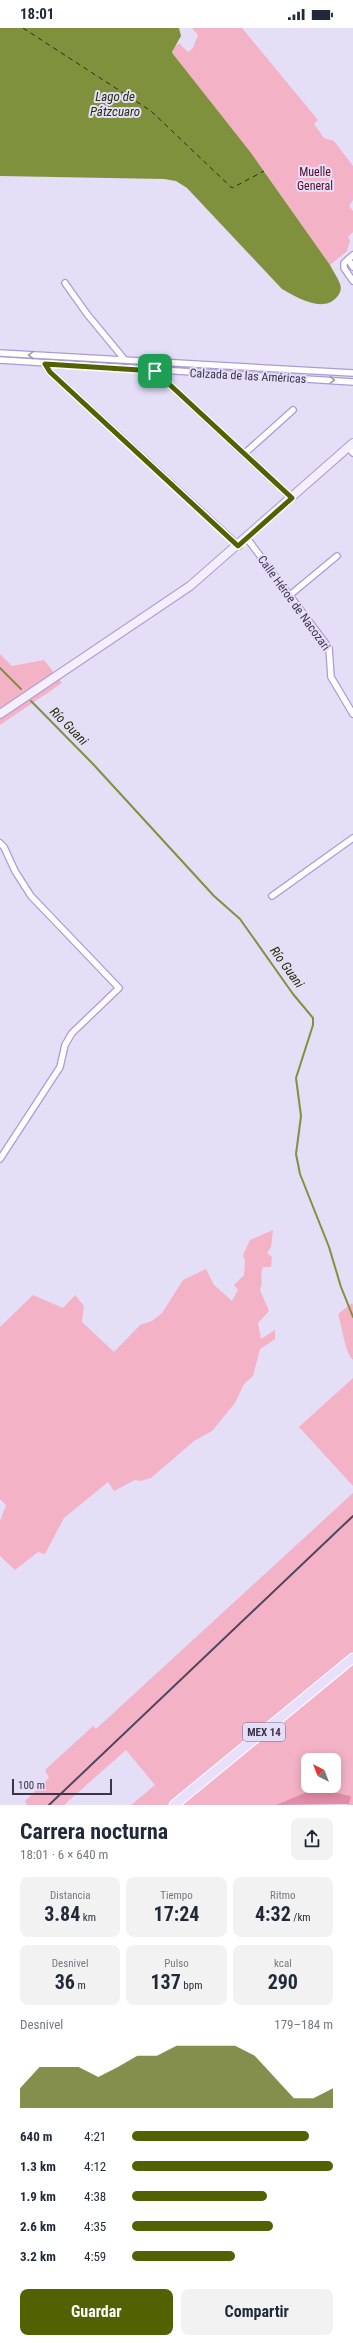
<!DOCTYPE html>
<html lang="es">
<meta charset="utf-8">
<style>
:root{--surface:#fff;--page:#f2f2f3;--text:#1f2937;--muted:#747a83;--accent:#526102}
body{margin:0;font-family:"Roboto Condensed",sans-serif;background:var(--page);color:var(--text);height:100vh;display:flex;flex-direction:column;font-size:15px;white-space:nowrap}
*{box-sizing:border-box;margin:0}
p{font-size:13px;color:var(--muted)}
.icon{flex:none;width:22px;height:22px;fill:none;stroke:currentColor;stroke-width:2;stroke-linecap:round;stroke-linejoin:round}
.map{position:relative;height:1777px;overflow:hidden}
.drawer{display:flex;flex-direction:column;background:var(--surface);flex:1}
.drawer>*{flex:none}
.needle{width:26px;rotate:318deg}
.tools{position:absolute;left:301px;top:1725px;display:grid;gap:8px}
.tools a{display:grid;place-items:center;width:40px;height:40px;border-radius:8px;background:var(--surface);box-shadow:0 2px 10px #0003;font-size:20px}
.scale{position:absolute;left:12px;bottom:10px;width:100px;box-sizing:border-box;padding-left:4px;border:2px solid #3c344d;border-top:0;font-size:11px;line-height:14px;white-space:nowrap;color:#3c344d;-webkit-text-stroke:3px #e5def7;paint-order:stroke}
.pin{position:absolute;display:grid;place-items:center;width:34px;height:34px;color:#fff;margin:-17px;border-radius:8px;box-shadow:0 2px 6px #0006}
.round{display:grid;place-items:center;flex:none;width:42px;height:42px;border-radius:8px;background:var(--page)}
.summary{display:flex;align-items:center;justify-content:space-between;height:68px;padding:0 20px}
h1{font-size:22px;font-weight:700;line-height:30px}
.stats{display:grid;grid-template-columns:repeat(3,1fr);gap:6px;height:68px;padding:4px 20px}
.stats div{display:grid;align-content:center;border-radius:8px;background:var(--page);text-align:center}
.stats b{font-size:20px;font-weight:700}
.stats small{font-size:11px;font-weight:400}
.stats p{font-size:11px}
.chart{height:112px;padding:8px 20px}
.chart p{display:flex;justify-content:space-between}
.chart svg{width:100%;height:72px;margin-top:4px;fill:var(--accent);opacity:.7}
.action{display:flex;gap:8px;margin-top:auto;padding:8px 20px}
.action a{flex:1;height:46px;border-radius:8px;background:var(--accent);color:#fff;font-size:16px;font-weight:700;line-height:46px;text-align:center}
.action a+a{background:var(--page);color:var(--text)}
ul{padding:0 20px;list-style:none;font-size:13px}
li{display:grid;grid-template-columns:64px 48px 1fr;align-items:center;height:30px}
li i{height:10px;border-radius:5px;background:var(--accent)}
.status{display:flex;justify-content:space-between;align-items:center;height:28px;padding:0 20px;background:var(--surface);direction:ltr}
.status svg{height:11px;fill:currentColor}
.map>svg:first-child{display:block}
.green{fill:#f4b2c6;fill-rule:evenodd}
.forest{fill:#e38ca8}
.water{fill:#80913e}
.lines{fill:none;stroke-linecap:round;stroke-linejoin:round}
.stream{stroke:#80913e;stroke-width:2}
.ferry{stroke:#29300c;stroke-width:1;stroke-dasharray:5 4;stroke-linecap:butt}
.street-casing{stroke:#ad9ad5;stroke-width:8}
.secondary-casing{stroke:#ad9ad5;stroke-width:10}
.primary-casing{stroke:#fff;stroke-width:11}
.street{stroke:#fff;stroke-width:5.5}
.secondary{stroke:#f4effd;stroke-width:8}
.primary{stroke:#e8dffb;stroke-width:9}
.rail{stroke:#4e465f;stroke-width:2}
.oneway{stroke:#9e9aa6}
.route-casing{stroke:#fff;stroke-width:8}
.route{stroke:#526102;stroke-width:5}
.labels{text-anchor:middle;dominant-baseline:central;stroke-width:4;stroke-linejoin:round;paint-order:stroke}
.shield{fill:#e5def7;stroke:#6f6780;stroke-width:1}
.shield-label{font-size:11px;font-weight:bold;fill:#3c344d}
.park-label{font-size:12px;fill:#56072c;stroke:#e5def7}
.street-label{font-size:12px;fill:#3c344d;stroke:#e5def7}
.water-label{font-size:13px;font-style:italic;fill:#29300c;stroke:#e5def7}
</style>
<div class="status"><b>18:01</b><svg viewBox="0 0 49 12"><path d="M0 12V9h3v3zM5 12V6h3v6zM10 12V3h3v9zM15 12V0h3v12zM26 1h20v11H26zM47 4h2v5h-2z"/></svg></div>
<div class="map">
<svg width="353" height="1777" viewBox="0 0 353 1777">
<rect width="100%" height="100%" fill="#e5def7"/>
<!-- green -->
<path class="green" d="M192,0H242L318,92L314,96L324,110L334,113L353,138V172L349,178L353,183V204L348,209L350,213L347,223L330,237L264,143L173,26V21L179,15L188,24L193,20L198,7Z
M0,626L12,638L44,632L62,655L0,697Z
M273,1202L271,1219L267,1225L272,1229L271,1239H263C259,1247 264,1254 260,1262L269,1283L258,1295L261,1311L275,1302V1311L260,1321L253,1348L244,1356L235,1375L212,1403L194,1413L151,1450L140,1453L135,1452L114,1463L108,1454L64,1490L45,1526L38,1524L15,1542L0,1528V1493L6,1477L0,1471V1299L33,1267L63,1280L75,1267L84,1278L82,1294L114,1324L140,1297L152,1293L162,1285L183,1252L206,1241L214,1257L232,1273L238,1262L234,1257L244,1247L245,1233L243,1227L250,1212Z
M352,1275L353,1277V1332C345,1325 342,1298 338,1286Z
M353,1350V1458L299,1399Z
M353,1465V1777H347L351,1768L316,1760L276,1777H131L155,1757L126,1722L64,1777H27L25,1773L49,1750L45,1742L93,1698L96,1701ZM308,1732H334V1758H308Z"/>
<!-- forest -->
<path class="forest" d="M316,1760L351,1768L349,1776L276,1777Z"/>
<!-- water -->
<path class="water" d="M0,0H179L181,8L172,24L173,26L251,125L330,237C333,243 338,250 340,256C342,261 340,266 336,270C322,285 296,269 282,261L187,160L176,153L164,151L0,148Z"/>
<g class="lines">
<!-- stream -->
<path class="stream" d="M0,640L21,661
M31,673L93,736L214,868L240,891L293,966L313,990V997L296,1050L301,1088L296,1126L300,1146L329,1219L341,1259L353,1289"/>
<!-- ferry -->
<path class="ferry" d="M23,0L151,83L232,160L264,143"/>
<defs>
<path id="street" d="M353,227L344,235V240L353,253
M348,231L353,239
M65,255L87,286L125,332
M0,325L353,345
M0,332L353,354
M156,334L155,343L292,470
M45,336L50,344L239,518
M348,419L353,425
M244,426L293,382
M246,509L329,620L331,649L353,686
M290,567L337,528
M0,815L4,819L15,843L31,868L119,960L72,1005L65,1017L60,1039L0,1131
M272,868L353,810"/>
<path id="secondary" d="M0,686L190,558L353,415"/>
<path id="primary" d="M174,1777L353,1630"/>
</defs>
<!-- street casing -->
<use href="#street" class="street-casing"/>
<!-- secondary casing -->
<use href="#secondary" class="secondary-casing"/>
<!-- primary casing -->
<use href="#primary" class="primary-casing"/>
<!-- street -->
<use href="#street" class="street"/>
<!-- secondary -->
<use href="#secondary" class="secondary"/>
<!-- primary -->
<use href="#primary" class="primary"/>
<!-- rail -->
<path class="rail" d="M49,1777L353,1488"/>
</g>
<!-- one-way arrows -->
<defs><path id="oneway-chevron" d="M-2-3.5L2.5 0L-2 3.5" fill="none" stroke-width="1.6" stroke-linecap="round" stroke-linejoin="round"/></defs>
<g class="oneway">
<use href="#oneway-chevron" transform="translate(31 327) rotate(-177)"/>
<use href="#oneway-chevron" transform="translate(332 352) rotate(3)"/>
</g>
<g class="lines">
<defs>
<path id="route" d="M45,336L155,343L292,470L238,518L50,344Z"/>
</defs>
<!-- route casing -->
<use href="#route" class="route-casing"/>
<!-- route -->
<use href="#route" class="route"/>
</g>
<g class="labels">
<!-- shield labels -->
<rect class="shield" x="243" y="1695" width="42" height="18" rx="3"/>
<g class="shield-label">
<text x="264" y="1704">MEX 14</text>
</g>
<!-- park labels -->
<g class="park-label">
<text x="315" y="144">Muelle<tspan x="315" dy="14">General</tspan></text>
</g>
<!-- street labels -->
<g class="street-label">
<text transform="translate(248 348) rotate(3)">Calzada de las Américas</text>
<text transform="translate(294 575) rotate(54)">Calle Héroe de Nacozari</text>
</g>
<!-- water labels -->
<g class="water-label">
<text x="115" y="68">Lago de<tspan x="115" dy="15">Pátzcuaro</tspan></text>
<text transform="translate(69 698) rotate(45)">Río Guani</text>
<text transform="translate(287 939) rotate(54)">Río Guani</text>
</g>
</g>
</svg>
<div class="tools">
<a><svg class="needle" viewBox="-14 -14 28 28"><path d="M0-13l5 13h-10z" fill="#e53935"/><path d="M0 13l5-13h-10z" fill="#747a83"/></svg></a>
</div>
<div class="scale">100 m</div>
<div class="pin" style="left:155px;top:343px;background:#1e9e55"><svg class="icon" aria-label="arrive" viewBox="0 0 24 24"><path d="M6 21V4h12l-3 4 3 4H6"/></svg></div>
</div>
<section class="drawer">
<div class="summary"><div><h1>Carrera nocturna</h1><p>18:01 · 6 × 640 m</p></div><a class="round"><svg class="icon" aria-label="share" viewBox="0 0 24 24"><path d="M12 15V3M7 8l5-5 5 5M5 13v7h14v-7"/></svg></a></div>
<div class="stats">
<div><p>Distancia</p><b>3.84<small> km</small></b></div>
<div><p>Tiempo</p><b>17:24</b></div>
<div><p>Ritmo</p><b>4:32<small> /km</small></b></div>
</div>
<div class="stats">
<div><p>Desnivel</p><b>36<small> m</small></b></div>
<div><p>Pulso</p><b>137<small> bpm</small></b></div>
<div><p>kcal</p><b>290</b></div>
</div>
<div class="chart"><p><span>Desnivel</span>179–184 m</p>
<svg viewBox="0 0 160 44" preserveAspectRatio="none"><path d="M0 44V32L10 19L20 19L30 19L40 25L50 19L60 12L70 12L80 6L90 6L100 6L110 6L120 12L130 25L140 38L150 38L160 32V44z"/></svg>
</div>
<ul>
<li><b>640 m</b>4:21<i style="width:88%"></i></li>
<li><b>1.3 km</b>4:12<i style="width:100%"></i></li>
<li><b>1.9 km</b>4:38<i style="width:67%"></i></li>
<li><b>2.6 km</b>4:35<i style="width:70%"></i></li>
<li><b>3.2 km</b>4:59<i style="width:51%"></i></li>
</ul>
<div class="action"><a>Guardar</a><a>Compartir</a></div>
</section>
